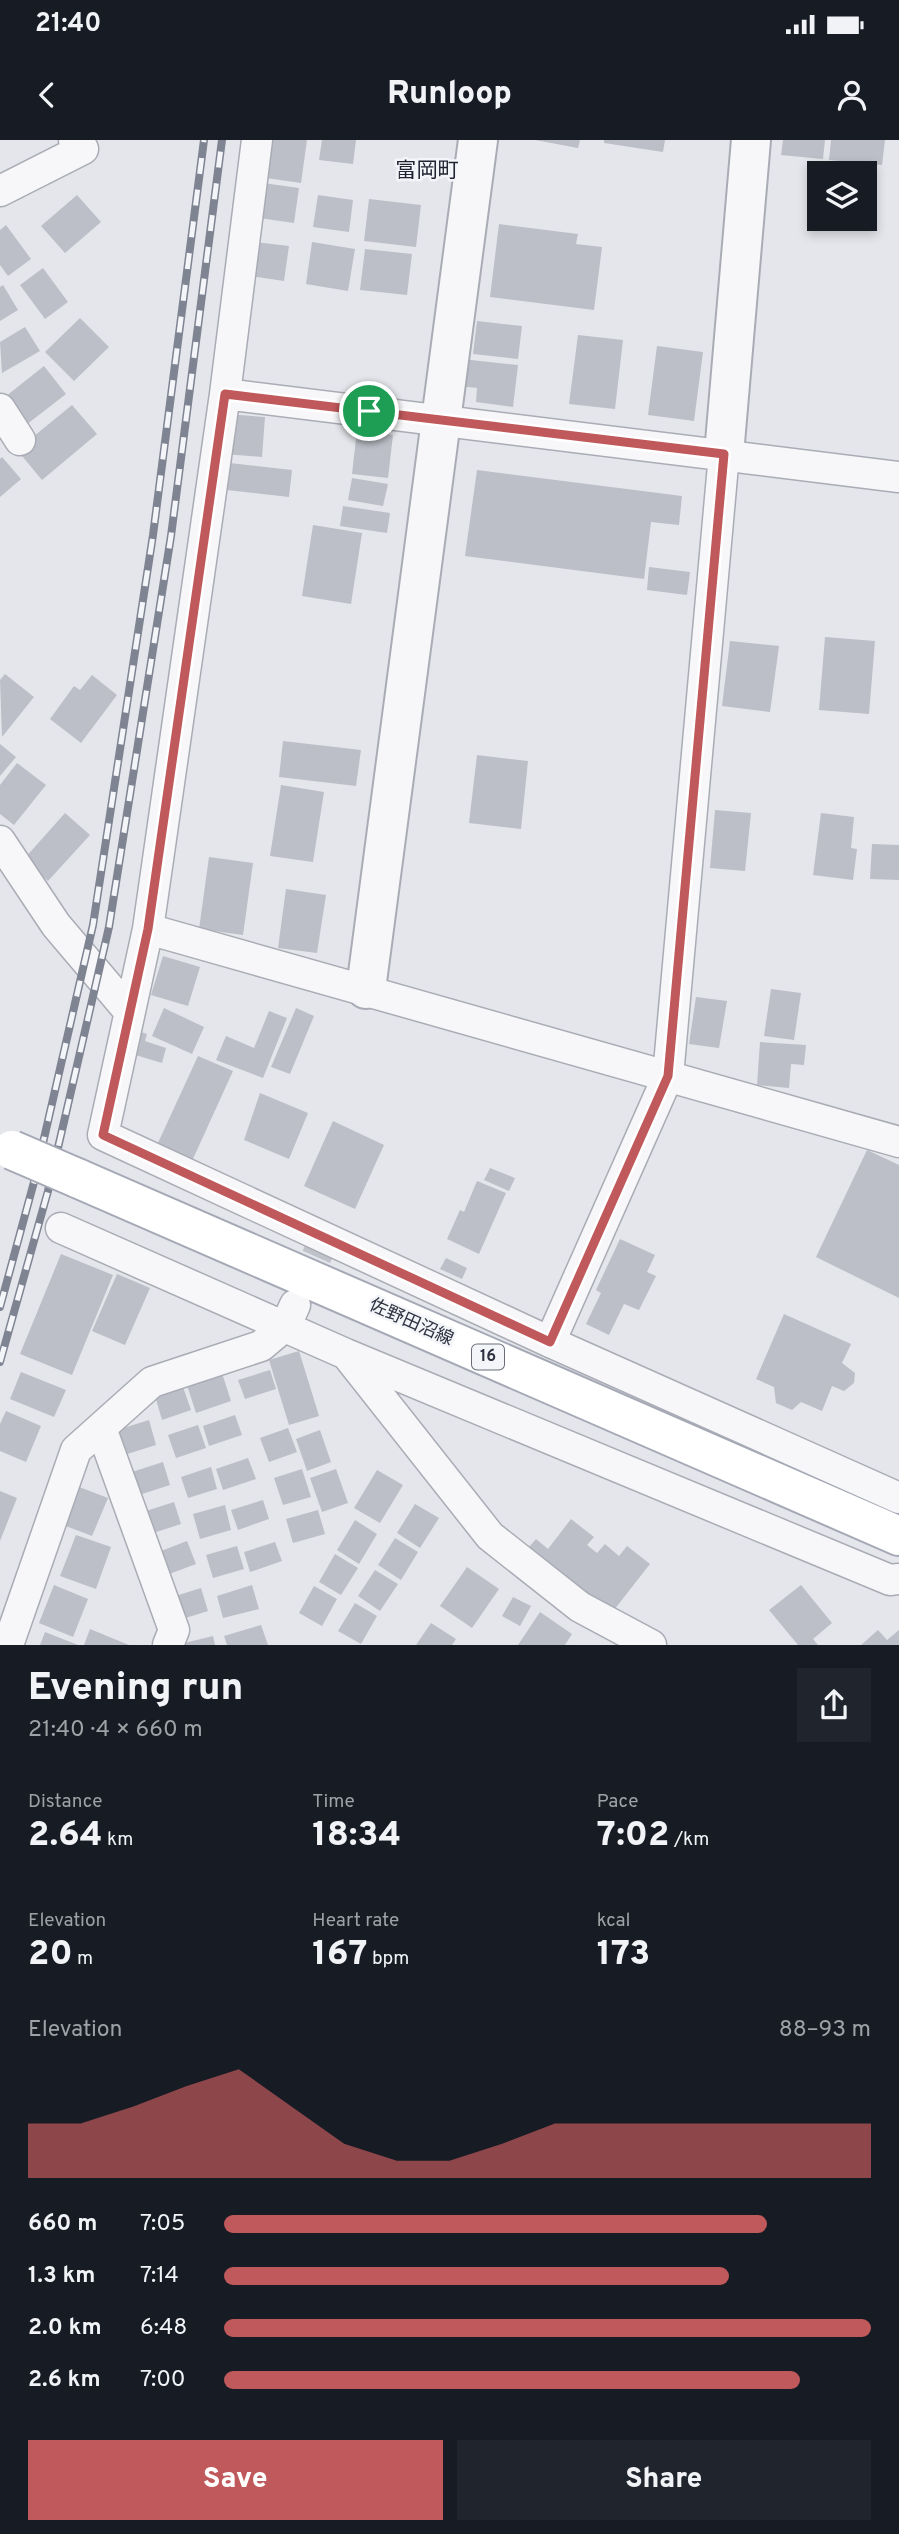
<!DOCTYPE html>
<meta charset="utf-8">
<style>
:root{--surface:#171b24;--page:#20242c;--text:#f1f3f6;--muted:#9ea1a6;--accent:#c0595b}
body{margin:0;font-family:Overpass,"Noto Sans JP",sans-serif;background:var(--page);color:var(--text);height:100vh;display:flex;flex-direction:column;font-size:26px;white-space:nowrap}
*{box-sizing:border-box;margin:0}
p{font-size:23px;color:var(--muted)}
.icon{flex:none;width:38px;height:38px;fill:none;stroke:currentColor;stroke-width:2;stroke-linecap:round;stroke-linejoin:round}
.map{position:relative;height:1505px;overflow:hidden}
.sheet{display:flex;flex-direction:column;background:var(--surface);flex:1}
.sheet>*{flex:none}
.buttons{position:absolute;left:807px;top:21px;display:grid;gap:14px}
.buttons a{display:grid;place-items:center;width:70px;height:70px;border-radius:0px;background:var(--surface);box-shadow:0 4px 10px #0003;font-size:35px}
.pin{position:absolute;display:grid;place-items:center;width:60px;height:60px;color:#fff;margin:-30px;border:4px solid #fff;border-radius:50%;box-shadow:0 2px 7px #0007}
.round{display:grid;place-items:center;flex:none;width:74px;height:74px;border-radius:0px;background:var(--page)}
.head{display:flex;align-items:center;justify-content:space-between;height:119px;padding:0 28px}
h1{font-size:38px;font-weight:800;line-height:52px}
.figures{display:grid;grid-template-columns:repeat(3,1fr);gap:10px;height:119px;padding:7px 28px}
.figures div{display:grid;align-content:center}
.figures b{font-size:35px;font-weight:800}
.figures small{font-size:19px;font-weight:400}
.figures p{font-size:19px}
.chart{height:196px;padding:14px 28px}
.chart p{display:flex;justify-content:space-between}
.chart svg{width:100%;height:126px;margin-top:7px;fill:var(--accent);opacity:.7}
.button{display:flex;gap:14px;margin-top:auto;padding:14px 28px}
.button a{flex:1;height:80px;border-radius:0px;background:var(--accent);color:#fff;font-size:28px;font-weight:800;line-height:80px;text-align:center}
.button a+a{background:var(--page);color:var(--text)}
ul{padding:0 28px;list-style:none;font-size:23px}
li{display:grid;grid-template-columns:112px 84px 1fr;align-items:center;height:52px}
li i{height:18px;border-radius:9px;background:var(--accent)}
.status{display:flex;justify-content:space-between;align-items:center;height:49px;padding:0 35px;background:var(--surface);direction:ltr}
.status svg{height:19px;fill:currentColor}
header{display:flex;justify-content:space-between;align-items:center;height:91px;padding:0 28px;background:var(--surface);font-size:32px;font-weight:800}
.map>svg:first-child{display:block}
.building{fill:#bcbfc7}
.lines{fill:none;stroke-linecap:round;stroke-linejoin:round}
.minor-tunnel{stroke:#c0c2c9;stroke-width:30;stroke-dasharray:30 15;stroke-linecap:butt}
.minor-casing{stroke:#aaacb5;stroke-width:33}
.tertiary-casing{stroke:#aaacb5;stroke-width:42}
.primary-casing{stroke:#a5a9b5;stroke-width:42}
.minor{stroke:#f7f7f9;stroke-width:30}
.tertiary{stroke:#f7f7f9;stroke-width:38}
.primary{stroke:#fff;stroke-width:38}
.rail-casing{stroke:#7f8492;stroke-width:8}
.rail{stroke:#f4f5f8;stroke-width:5;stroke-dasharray:16;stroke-linecap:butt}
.primary-bridge-casing{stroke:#a5a9b5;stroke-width:42;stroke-linecap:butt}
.primary-bridge{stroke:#fff;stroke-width:38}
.route-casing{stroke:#fff;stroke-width:14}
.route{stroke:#c0595b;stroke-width:9}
.labels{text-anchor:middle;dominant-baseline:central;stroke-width:5;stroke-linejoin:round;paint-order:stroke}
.shield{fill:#f4f5f8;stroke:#696c78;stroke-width:2}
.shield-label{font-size:16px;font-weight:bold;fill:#2e3241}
.street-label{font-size:18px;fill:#2e3241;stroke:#f4f5f8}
.quarter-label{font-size:21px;fill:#202332;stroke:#f4f5f8}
</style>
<div class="status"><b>21:40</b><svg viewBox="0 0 49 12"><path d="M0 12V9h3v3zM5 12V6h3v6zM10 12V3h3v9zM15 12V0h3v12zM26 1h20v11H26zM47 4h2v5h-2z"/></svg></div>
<header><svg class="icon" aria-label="back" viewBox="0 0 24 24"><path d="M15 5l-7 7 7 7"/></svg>Runloop<svg class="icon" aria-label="person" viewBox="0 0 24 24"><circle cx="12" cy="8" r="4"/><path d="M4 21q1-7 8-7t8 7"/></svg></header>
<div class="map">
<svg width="899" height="1505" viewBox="0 0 899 1505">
<rect width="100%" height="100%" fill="#e4e6eb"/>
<!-- building -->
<path class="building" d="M264,0H307L301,43L259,37Z
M322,0H356L353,24L319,20Z
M535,0H580L578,8Z
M604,0H665L663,12L604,3Z
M783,0H825L823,19L781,15Z
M831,0H885L882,25L829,20Z
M263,43L299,48L294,83L259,78Z
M77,55L101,82L65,113L41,86Z
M318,55L353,60L349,92L313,87Z
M369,59L421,65L416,107L364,101Z
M499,84L578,94L576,104L602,107L594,170L490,157Z
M6,85L31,119L8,136L0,125V90Z
M255,102L289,106L284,141L250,136Z
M312,102L355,109L348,151L306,144Z
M365,109L412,114L407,155L360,150Z
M43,128L68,162L45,179L20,145Z
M3,145L18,170L0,181V147Z
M80,178L109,207L74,241L45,212Z
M477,181L522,186L518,219L473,214Z
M25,187L40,211L2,233L0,202Z
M578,195L623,200L615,269L569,264Z
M657,206L703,212L694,281L648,275Z
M462,219L518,225L513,267L476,262L477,248L458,246Z
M44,226L66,254L26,285L5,257Z
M72,265L97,294L42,340L17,310Z
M227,274L265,277L262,317L224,314Z
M357,290L393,295L388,338L352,334Z
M2,317L21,339L0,357V319Z
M221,322L292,330L289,357L218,349Z
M477,330L682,356L679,385L651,382L644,439L465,416Z
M352,338L388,344L383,366L348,360Z
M343,366L390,373L387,393L340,386Z
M313,385L362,393L351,464L302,456Z
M649,427L690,432L687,455L647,450Z
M825,497L875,501L869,574L819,570Z
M730,501L779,506L770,572L722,566Z
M5,534L34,557L2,597L0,540Z
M92,535L117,555L81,603L50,579L74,546L80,550Z
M283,601L361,610L356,646L279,637Z
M0,604L16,617L0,636Z
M477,615L528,621L521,689L469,683Z
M17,623L46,645L14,685L0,674V645Z
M281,645L324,652L313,722L270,716Z
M715,670L751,673L745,731L710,728Z
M65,673L90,695L48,741L24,719Z
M821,673L854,677L851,708L857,709L853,740L813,735Z
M872,704L899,705V740L870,739Z
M209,717L253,723L243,795L199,789Z
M286,749L326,755L317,813L278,808Z
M163,816L200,827L188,866L151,855Z
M771,849L801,853L794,900L764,896Z
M696,857L727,861L719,908L689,904Z
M164,868L204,887L192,914L152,896Z
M296,868L314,876L290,934L271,927Z
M269,871L287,878L263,938L216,920L226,896L254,908Z
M138,891L147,894L145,901L166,908L162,923L132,914Z
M760,902L806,905L804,925L791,924L789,948L757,945Z
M198,916L233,931L192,1021L157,1005Z
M260,953L308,973L289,1019L244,1000Z
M333,981L384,1005L355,1069L304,1046Z
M867,1010L899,1025V1158L816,1117Z
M490,1028L515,1038L509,1051L484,1040Z
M477,1041L506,1053L479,1114L447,1099L460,1070L464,1072Z
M620,1099L655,1115L647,1132L656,1136L639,1170L624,1164L609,1195L586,1184L601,1153L596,1150Z
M61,1114L113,1135L72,1235L20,1214Z
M446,1118L467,1128L462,1139L440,1129Z
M117,1134L150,1148L125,1205L92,1191Z
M784,1174L851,1204L842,1223L855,1233L854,1243L844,1251L832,1246L822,1271L801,1262L792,1270L776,1263L774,1247L756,1239Z
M299,1211L319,1276L289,1285L269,1220Z
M220,1227L231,1261L196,1273L185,1239Z
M270,1230L276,1249L245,1259L238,1240Z
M21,1232L66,1250L54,1277L10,1259Z
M183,1247L191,1270L162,1280L155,1256Z
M6,1271L41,1286L26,1322L0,1311V1284Z
M235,1275L242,1295L209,1306L203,1286Z
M149,1280L156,1305L124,1315L117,1290Z
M198,1285L206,1308L176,1318L168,1295Z
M288,1288L297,1312L269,1322L260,1298Z
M320,1290L331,1322L307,1331L296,1299Z
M248,1318L256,1339L223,1350L216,1329Z
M163,1322L170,1345L139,1355L132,1332Z
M211,1327L217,1349L188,1358L181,1337Z
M302,1329L311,1357L283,1365L274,1338Z
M336,1329L348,1363L322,1372L310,1338Z
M377,1330L403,1345L380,1383L354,1368Z
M74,1345L108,1358L92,1396L58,1383Z
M0,1351L17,1358L0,1401Z
M263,1360L269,1379L238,1390L231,1370Z
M174,1362L181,1384L150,1394L143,1372Z
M415,1364L439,1378L420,1408L397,1393Z
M225,1365L231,1390L200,1399L193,1374Z
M318,1370L325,1394L293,1403L286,1379Z
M571,1379L594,1397L587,1405L597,1413L605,1404L619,1416L627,1406L650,1424L614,1470L607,1464L600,1475L523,1414L536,1399L548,1409Z
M355,1380L377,1394L359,1424L337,1410Z
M76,1395L111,1407L96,1449L60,1436Z
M395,1398L418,1412L401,1440L378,1425Z
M187,1401L196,1424L164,1436L156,1413Z
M275,1402L282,1421L250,1432L244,1412Z
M237,1406L244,1429L213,1438L206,1415Z
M335,1414L358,1428L341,1455L319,1442Z
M467,1427L499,1449L472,1488L440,1466Z
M375,1430L398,1444L380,1471L358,1456Z
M54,1445L88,1459L73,1497L39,1483Z
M252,1445L259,1469L223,1478L217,1456Z
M801,1445L832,1483L813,1499L818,1505H798L769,1470Z
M314,1446L337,1459L322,1486L299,1473Z
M201,1448L208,1471L176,1481L169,1458Z
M513,1457L531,1466L520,1486L502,1476Z
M355,1463L377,1476L361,1504L338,1491Z
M540,1472L572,1494L565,1505H518Z
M431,1483L456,1499L452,1505H416Z
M261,1485L268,1505H227L224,1496Z
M90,1489L129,1505H84Z
M878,1490L887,1500L899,1490V1505H861Z
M45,1492L78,1505H40Z
M213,1496L215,1505H180V1504Z"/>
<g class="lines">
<!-- minor-tunnel -->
<path class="minor-tunnel" d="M298,1158L319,1111"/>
<defs>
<path id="minor" d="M257,0L225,254L148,789L103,995L550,1202L899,1358
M0,51L83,9L74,0
M225,254L899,337
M0,269L20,300
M0,701L56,785L128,870
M148,789L899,1002
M61,1088L346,1214L890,1440L899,1439
M550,1202L668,936L724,314
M347,1215L490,1396L580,1467L651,1505
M101,1288L174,1490L168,1505
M8,1505L76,1310L152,1242L261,1206L286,1185L295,1165"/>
<path id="tertiary" d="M724,314L751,0
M366,849L478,0"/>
<path id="primary" d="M77,1038L899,1396"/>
</defs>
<!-- minor casing -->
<use href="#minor" class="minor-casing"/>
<!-- tertiary casing -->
<use href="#tertiary" class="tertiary-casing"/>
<!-- primary casing -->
<use href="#primary" class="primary-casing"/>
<!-- minor -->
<use href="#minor" class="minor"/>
<!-- tertiary -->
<use href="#tertiary" class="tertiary"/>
<!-- primary -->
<use href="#primary" class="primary"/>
<defs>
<path id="rail" d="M0,1167L34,1042L93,785L153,395L204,0
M0,1222L48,1051L109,787L171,396L222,0"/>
</defs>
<!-- rail casing -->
<use href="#rail" class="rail-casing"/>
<!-- rail -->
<use href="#rail" class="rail"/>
<defs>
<path id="primary-bridge" d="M12,1010L77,1038"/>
</defs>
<!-- primary-bridge casing -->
<use href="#primary-bridge" class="primary-bridge-casing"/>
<!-- primary-bridge -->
<use href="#primary-bridge" class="primary-bridge"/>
</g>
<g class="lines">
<defs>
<path id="route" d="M225,254L724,314L668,936L550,1202L103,995L148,789Z"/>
</defs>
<!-- route casing -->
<use href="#route" class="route-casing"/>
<!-- route -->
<use href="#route" class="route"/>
</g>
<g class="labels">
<!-- shield labels -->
<rect class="shield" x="472" y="1204.5" width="32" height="25" rx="5"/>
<g class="shield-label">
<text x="488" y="1217">16</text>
</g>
<!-- street labels -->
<g class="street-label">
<text transform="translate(411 1183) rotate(24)">佐野田沼線</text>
</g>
<!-- quarter labels -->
<g class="quarter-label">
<text x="427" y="31">富岡町</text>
</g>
</g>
</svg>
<div class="buttons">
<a><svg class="icon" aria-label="layers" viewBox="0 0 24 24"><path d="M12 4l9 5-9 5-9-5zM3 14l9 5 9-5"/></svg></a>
</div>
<div class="pin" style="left:369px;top:271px;background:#1e9e55"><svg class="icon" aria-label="arrive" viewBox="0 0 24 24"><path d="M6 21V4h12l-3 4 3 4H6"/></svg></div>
</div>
<section class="sheet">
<div class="head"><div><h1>Evening run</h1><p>21:40 · 4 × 660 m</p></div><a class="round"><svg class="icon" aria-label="share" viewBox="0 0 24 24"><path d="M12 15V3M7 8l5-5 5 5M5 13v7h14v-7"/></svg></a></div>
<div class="figures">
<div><p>Distance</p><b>2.64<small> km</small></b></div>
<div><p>Time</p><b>18:34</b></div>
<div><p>Pace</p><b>7:02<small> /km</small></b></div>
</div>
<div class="figures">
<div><p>Elevation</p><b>20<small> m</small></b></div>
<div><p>Heart rate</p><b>167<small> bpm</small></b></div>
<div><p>kcal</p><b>173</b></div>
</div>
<div class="chart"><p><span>Elevation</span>88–93 m</p>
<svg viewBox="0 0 160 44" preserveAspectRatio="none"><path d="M0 44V25L10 25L20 19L30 12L40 6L50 19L60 32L70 38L80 38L90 32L100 25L110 25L120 25L130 25L140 25L150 25L160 25V44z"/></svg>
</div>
<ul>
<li><b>660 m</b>7:05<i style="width:84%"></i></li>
<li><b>1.3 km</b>7:14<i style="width:78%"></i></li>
<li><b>2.0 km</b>6:48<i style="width:100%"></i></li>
<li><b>2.6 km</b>7:00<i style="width:89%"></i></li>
</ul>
<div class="button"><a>Save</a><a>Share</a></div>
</section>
